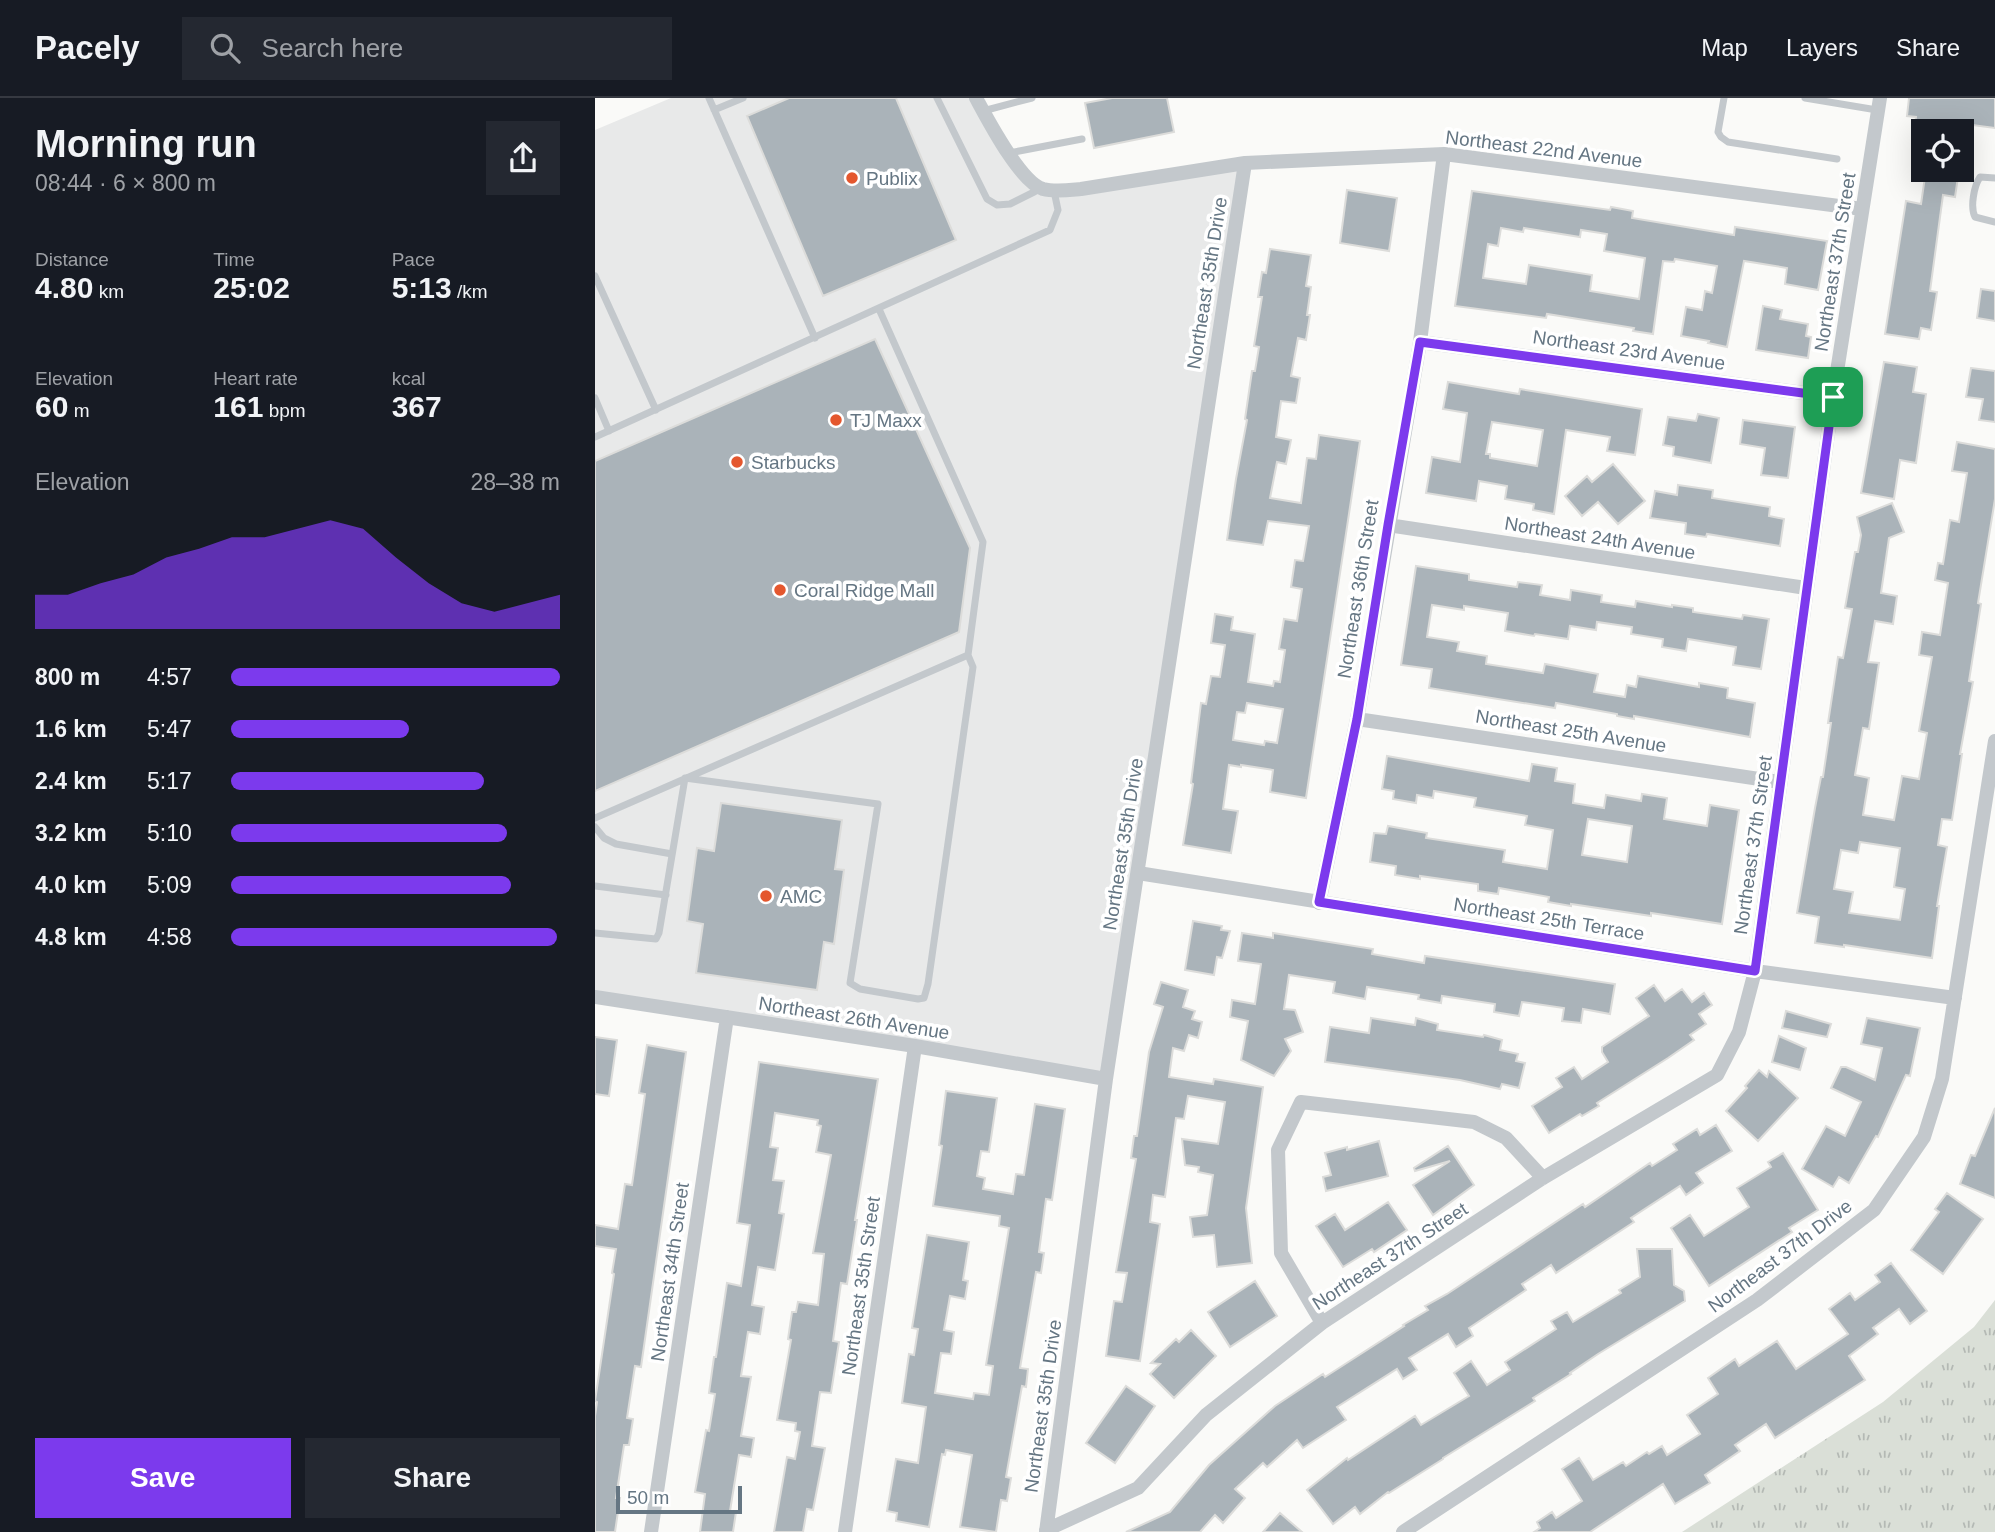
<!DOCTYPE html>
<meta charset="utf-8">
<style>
:root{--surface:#171b24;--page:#242831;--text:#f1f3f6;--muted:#9ea1a6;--line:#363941;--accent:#7c3aed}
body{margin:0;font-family:Helvetica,sans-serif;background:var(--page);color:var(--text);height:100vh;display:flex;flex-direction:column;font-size:26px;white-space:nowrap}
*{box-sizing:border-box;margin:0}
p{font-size:23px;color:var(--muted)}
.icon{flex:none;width:38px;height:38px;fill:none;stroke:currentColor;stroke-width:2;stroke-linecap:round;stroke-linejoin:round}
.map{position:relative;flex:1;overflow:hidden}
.side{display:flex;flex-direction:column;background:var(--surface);width:595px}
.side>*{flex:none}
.buttons{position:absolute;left:1316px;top:21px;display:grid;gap:14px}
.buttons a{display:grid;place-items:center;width:63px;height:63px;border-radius:0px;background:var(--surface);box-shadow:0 7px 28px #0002;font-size:35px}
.scale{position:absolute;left:21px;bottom:18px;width:126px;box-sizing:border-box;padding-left:7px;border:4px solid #657683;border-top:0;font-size:19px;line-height:24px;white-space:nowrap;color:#657683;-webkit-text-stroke:5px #fff;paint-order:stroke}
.pin{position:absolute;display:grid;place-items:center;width:60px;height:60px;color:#fff;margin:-30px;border-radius:14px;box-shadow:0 4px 10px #0006}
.round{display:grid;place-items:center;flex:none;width:74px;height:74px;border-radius:0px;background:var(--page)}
.overview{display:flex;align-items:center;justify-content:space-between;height:119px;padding:0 35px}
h1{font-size:38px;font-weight:700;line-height:52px}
.metrics{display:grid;grid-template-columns:repeat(3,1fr);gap:10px;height:119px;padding:7px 35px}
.metrics div{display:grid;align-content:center}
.metrics b{font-size:30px;font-weight:700}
.metrics small{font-size:19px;font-weight:400}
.metrics p{font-size:19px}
.chart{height:196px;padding:14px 35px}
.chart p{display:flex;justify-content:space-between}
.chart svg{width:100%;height:126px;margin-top:7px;fill:var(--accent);opacity:.7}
.action{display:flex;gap:14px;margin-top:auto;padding:14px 35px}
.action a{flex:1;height:80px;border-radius:0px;background:var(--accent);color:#fff;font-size:28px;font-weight:700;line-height:80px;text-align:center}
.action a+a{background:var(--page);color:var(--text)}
ul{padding:0 35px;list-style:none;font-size:23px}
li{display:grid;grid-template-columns:112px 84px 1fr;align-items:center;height:52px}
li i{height:18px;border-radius:9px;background:var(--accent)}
header{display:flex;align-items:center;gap:42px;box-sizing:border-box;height:98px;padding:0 35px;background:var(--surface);border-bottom:2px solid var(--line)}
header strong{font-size:33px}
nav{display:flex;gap:38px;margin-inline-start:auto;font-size:24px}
.search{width:490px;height:63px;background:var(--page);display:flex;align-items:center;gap:18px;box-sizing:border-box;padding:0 24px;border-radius:0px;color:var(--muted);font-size:26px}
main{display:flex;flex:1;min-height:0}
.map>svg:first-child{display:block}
.built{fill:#e8e9e9}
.grass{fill:url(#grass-tufts)}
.building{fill:#aab3b9;stroke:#dcdcda;stroke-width:2;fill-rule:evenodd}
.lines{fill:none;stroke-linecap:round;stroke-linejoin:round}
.service{stroke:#c3c8cc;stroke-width:7}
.minor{stroke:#c3c8cc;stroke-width:14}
.route-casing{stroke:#fff;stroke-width:14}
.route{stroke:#7c3aed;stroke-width:9}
.poi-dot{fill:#e4572e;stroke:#fff;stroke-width:2.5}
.labels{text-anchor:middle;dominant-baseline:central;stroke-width:7;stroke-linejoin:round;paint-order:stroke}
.street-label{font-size:19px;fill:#657683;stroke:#fff}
.poi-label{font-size:19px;fill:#657683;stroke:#fff;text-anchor:start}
</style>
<header>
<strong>Pacely</strong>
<div class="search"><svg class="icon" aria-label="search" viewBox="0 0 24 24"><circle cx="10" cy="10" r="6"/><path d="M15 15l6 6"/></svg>Search here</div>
<nav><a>Map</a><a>Layers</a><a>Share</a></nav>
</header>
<main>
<section class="side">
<div class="overview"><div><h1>Morning run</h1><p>08:44 · 6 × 800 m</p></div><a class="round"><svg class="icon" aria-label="share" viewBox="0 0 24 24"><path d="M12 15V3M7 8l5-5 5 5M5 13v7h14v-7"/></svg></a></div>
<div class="metrics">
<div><p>Distance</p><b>4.80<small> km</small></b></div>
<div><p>Time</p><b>25:02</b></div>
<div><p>Pace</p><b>5:13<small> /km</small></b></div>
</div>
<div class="metrics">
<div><p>Elevation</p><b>60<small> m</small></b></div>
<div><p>Heart rate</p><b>161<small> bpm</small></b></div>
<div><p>kcal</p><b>367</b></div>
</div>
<div class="chart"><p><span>Elevation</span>28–38 m</p>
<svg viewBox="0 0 160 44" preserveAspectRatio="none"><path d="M0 44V32L10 32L20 28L30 25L40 19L50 16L60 12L70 12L80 9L90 6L100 9L110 19L120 28L130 35L140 38L150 35L160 32V44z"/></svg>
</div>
<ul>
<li><b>800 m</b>4:57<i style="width:100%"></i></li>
<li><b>1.6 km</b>5:47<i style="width:54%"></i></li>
<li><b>2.4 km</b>5:17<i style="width:77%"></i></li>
<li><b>3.2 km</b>5:10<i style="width:84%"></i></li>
<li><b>4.0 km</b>5:09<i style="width:85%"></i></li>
<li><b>4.8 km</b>4:58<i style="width:99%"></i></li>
</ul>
<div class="action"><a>Save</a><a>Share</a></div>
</section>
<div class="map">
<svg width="1400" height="1434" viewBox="0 0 1400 1434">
<defs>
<pattern id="grass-tufts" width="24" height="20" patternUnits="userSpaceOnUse" patternTransform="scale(1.75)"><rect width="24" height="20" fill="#dadfd7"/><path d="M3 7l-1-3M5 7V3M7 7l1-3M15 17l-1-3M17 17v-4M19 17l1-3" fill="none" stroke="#b4b9b4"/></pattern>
</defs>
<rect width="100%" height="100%" fill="#fafaf8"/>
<!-- built -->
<path class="built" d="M76,0H381L439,97L650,65L510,982L0,897V32Z"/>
<!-- grass -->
<path class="grass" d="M1400,1202V1434H1087L1288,1304L1379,1229Z"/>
<!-- building -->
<path class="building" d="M194,0H301L361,142L228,198L152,18Z
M517,0H572L579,34L499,50L490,5Z
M1314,0H1400V30L1355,24L1353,33H1319L1321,19L1312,18Z
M1331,72H1364L1360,99L1348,97L1335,193L1342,194L1336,232L1326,230L1324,241L1290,236L1311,103L1326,106Z
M752,92L802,100L794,153L745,145Z
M877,93L1015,112L1016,109L1038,113L1037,120L1139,137L1140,129L1232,143L1223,192L1190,186L1192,170L1149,163L1132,249L1113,245L1114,243L1086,238L1091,209L1107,212L1110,193L1117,195L1122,168L1080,161L1079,164L1068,163L1058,236L1038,233L1039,230L952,216L951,220L860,208ZM906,130L928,134L929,130L985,139L986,132L1012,136L1009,153L1050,160L1044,201L995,193L997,177L934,167L931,186L888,180L893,146L903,148Z
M675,151L716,157L711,188L716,189L712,217H715L711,242L703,240L696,278L705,280L701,305L686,303L681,339L696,342L691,366L682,364L675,400L706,405L712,360L721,361L724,337L765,343L711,700L675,694L678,672L646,667V669L634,667L628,711L643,713L636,755L588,747L598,686L596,685L606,605L611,606L616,578L625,579L630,547L616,545L620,516L638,519L636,532L660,536L653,584L678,588L679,583L685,584L690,552L684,551L689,521L702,523L707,491L696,489L700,462L708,463L714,428L673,423L668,447L632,442L641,381L652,322L650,321L657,273H660L664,249L659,248L667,199H663L667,174L671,175ZM652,605L688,611L682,645L670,643L669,647L638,642L642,614L650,615Z
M1386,191L1400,193V223L1382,220Z
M1168,208L1187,212L1185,221L1213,226L1211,238L1216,239L1213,260L1161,252Z
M280,241L375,450L364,534L0,693V363Z
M1289,264L1322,269L1318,294L1331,296L1321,365L1305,362L1299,401L1266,395Z
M1376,270L1400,273V324L1384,322L1388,301L1371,299Z
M853,284L924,296L925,291L1047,311L1040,357L1012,353L1015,339L971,332L959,416L938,412L939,406L910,401L912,388L884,383L881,403L831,395L837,359L865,364L872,315L848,311ZM897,324L948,332L942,368L895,360V356H891Z
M1103,316L1124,320L1116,365L1078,358L1079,349L1068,347L1073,319L1101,323Z
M1148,322L1200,329L1193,380L1166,377L1170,350L1145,346Z
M1362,344L1400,351V401L1383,505L1386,506L1374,583L1378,584L1365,656H1367L1357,722L1347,721L1343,747L1352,749L1342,808H1344L1337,860L1249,847V849L1220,845L1224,819L1202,815L1220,710L1226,679H1228L1236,625H1233L1243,559L1248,560L1257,511L1250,510L1260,454H1263L1266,437L1262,419L1297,405L1309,434L1294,440L1286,495L1302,498L1298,526L1280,523L1273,564L1284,565L1274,631L1268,630L1260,677L1274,680L1268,717L1299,722L1307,678L1324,681L1332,635L1324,633L1337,559L1324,557L1327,534L1345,537L1353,485L1340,482L1343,465L1348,466L1355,422L1364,424L1372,375L1357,373ZM1265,744L1305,750L1299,789L1310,791L1305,822L1254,815L1258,794L1239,791L1246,752L1263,755Z
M1018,366L1050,403L1023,426L1003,404L987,418L970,398L992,378L997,384Z
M1083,387L1118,392L1117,400L1175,409L1174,418L1189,421L1185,448L1112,436L1111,439L1090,436L1091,425L1055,420L1060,393L1082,397Z
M821,468L874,476V482L922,489L923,484L947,487L945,497L975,502L976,492L1007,497L1006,504L1040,509L1041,503L1077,509V507L1098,510V514L1147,521L1148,517L1174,521L1166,571L1138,567L1141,549L1093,541L1091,553L1067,549L1068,541L1036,536L1037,529L1002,524L1001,532L975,528L973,541L940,536L939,538L910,533L913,515L869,508V512L837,507L832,539L864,544L862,553L892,558L891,566L948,575L950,566L1003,576L999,594L1030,599L1032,587L1041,589L1043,578L1104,589V585L1133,590L1132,600L1160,605L1155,639L1039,618V621L1022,618V616L961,605L960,610L834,590L837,571L806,567Z
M792,658L934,683L937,666L962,670L960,683L980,686L978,705L1009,710L1011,697L1046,703L1047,696L1072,700L1069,721L1112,728L1115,707L1144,712L1127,826L1056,815V818L976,806V808L953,804L954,799L904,790L903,796L883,793V786L825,778V781L800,777L801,768L775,764L779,735L791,736L793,728L832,735L831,740L910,752L908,764L952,771L958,732L930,727L932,718L879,709L881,700L839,693L838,700L822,697L821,705L798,701L799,693L787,691ZM993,721L1037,728L1032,764L987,757Z
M126,705L247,722L240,771L249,772L239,846L229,844L222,892L101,875L108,826L92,823L102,750L119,753Z
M598,823L627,828L626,832L635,833L627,860L622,859L619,877L590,872Z
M647,835L678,840V835L778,851L777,856L829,865L830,858L1020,886L1015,916L988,911L986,925L967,923L969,910L927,904L924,918L899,914L900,906L847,898L846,905L823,901L824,897L772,889L770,901L738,895L740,884L694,877L689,911L700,912L708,934L690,941L696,953L679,978L646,962L653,923L635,919L637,902L660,906L666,866L643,863Z
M566,884L593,892L588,909L600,913L597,921L607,924L603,940L594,937L589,953L578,950L574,979L618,986L619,981L668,989L651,1110L657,1165L622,1169L619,1137L598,1139L595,1119L612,1117L618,1077L603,1074L604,1069L590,1067L587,1041L623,1046L630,1004L593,998L589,1021L581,1020L570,1099L558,1097L555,1124L565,1126L545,1263L511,1258L519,1203L527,1204L532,1175L521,1174L541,1061L536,1060L539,1038H542L554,954L568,909L559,906Z
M1059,887L1070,903L1087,891L1097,904L1109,895L1117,907L1104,916L1111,926L1095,937L1099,942L1073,960L1002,1005L1004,1008L987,1018L985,1016L954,1035L937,1008L967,989L961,980L979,969L987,981L1013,964L1007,954V949L1054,918L1041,900Z
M1191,913L1236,926L1232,939L1187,930Z
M776,920L820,927L821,920L843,926L842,932L888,939L889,937L907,942L905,952L923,956L921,963L930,965L924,990L907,986L905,991L865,982L730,964L735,929L774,935Z
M1272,920L1325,930L1315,978L1311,977L1283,1039L1281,1038L1254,1085L1244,1079L1238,1089L1207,1071L1231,1028L1250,1038L1266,1004L1236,990L1246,969H1251L1280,982L1287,950L1266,946Z
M1184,938L1211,950L1205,972L1177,964Z
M0,939L22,942L14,998L0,996Z
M52,947L91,954L46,1269L40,1268L32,1320L38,1321L34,1347H29L21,1400H25L20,1434H0V1318L2,1304L0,1303L19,1176L17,1175L21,1151L0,1148V1127L23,1131L30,1086L37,1087L50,996L44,995Z
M164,964L283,981L260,1122H262L252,1186L246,1185L238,1243L244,1244L236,1295L225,1294L217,1348L230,1350L218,1412L212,1411L208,1434H179L192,1359L200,1361L205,1334L200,1333L201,1325L182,1322L196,1242L193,1241L197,1214H201L203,1204L223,1207L229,1156L218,1155L236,1057L221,1054L226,1028L222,1027L223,1022L180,1015L175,1049L183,1050L178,1082L189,1083L184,1115L189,1116L180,1172L163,1169L157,1207L169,1209L165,1236L153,1234L146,1278L156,1279L146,1338L159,1340L156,1359L144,1357L135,1413L141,1414L138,1434H105L110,1396L100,1394L111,1332L114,1333L120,1296L114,1295L119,1259H121L132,1185L146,1188L155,1127L142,1125Z
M1164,972L1172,979L1174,973L1203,1000L1163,1043L1131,1013L1152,990L1150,988Z
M351,993L402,1000L394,1054L386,1053L382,1078L390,1080L388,1091L418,1096L421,1076L429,1077L440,1006L470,1011L457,1102L451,1101L444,1154L449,1155L446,1175L441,1174L425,1270L433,1271L431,1289L427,1288L411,1379L416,1380L412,1403L406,1402L401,1434L365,1429L377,1357L351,1352L350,1357L347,1356L334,1429L301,1423L302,1415L292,1413L301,1361L323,1365L331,1309L307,1305L314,1256L319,1257L323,1231L317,1230L332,1137L374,1144L368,1182L373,1183L370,1201L355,1198L349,1232L359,1234L356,1256L346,1255L340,1295L378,1301L379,1295L394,1297L398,1268L391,1267L414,1130L404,1128L405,1118L338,1108L347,1048L344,1047Z
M1400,1010V1100L1365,1086L1376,1057L1380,1058Z
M1121,1027L1137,1053L1101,1075L1108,1085L1091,1097L1085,1088L1036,1120L1039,1124L961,1175L956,1167L927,1186L931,1192L874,1230L878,1238L861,1249L853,1236L814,1260L822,1272L808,1281L802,1271L742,1309L751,1322L708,1350L702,1342L672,1369L668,1365L640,1391L650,1400L628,1425L620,1417L605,1434H531L575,1414L614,1367L680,1308L728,1276L730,1279L809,1228L808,1227L833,1212L830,1208L852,1196L988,1106L990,1109L1055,1065L1057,1068L1082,1052L1078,1046L1102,1031L1105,1037Z
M784,1043L793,1078L731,1093L728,1079L736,1077L730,1055L752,1049V1052Z
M853,1048L879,1087L838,1117L818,1087L855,1063L820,1073L819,1070Z
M1188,1055L1223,1112L1194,1130L1197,1134L1114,1188L1076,1130L1095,1117L1109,1138L1154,1109L1142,1090L1176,1069L1173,1064Z
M1352,1095L1388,1121L1348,1176L1316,1152L1344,1114L1340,1111Z
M793,1104L812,1132L779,1154L777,1151L748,1169L721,1128L740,1116L750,1132Z
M1042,1151H1077L1079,1187L1089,1193L1090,1203L1003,1256L975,1275L976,1276L938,1300L940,1303L848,1360V1361L794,1395L793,1394L765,1416L760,1409L738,1426L712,1392L752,1360L753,1362L820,1318L826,1327L874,1298L859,1275L876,1263L892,1287L915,1272L910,1264L961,1231L956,1223L972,1214L978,1224L1026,1195L1024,1192L1045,1179Z
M1296,1165L1332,1213L1315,1226L1304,1211L1278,1230L1283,1236L1254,1258L1270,1282L1180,1340L1171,1326L1140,1347L1145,1353L1110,1377L1115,1385L1080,1406L1068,1386L995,1434H939L945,1430L942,1424L957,1414L961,1420L987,1403L967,1371L984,1360L998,1382L1028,1364L1031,1368L1052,1354L1054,1356L1067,1348L1072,1357L1105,1336L1092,1317L1123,1296L1113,1280L1140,1261L1144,1268L1182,1243L1201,1271L1253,1236L1234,1211L1255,1195L1260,1202L1285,1184L1280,1177Z
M660,1183L682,1218L635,1249L613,1214Z
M596,1232L621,1258L579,1300L555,1276L565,1266L556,1265L581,1241L584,1244Z
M531,1288L560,1308L520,1365L491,1345Z
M685,1415L707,1434H668Z"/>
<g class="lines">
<!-- service -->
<path class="service" d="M114,0L220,240
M342,0L392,101L402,107L415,106L445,91
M1129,0L1123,34L1126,39L1133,44L1242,61
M1210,0L1282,12
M119,12L148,0
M388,13L437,0
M414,55L487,41
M1400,80L1385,79C1379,88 1375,109 1380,119L1400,124
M0,178L61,312
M0,300L14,333
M0,339L455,132L463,112L459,93
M0,720L373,557L388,444L284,211
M0,729L9,740L21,746L77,756
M0,788L71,797
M0,835L61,841L64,835L90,680L283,706L255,885L265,891L323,901L329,900L333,886L378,569L373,557"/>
<!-- minor -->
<path class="minor" d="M381,0C393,22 425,84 448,91C460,94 474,92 486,91L650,65L849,56L1267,111
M825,244L1238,299
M793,427L1211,490
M762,621L1185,684
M543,775L1160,873L1360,900
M724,805L762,621L825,244L849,56
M0,899L320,948L511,981
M727,1225L686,1155L683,1052L706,1004L879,1024L911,1040L948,1080
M451,1432L543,1390L611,1317L727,1225L948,1080L1122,977L1144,934L1160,873L1238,299L1285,0
M56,1434L132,919
M250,1434L320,948
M451,1434L511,981L650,65
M808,1434L1162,1202L1279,1112L1329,1039L1347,981L1400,643"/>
</g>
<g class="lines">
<defs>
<path id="route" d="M825,244L1238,299L1160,873L724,804L762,621L793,427Z"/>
</defs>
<!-- route casing -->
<use href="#route" class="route-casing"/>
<!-- route -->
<use href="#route" class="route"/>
</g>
<!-- markers -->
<g class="poi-dot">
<circle cx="257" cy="80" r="7"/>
<circle cx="241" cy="322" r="7"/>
<circle cx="142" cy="364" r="7"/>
<circle cx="185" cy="492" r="7"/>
<circle cx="171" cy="798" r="7"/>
</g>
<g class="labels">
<!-- street labels -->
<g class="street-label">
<text transform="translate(949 51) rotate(7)">Northeast 22nd Avenue</text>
<text transform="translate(1240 164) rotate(-81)">Northeast 37th Street</text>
<text transform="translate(612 185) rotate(-81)">Northeast 35th Drive</text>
<text transform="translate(1034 252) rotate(8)">Northeast 23rd Avenue</text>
<text transform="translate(1005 440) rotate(9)">Northeast 24th Avenue</text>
<text transform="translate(763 491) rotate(-81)">Northeast 36th Street</text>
<text transform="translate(976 633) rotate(9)">Northeast 25th Avenue</text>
<text transform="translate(528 746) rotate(-81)">Northeast 35th Drive</text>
<text transform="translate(1158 747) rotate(-82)">Northeast 37th Street</text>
<text transform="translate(954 821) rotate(9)">Northeast 25th Terrace</text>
<text transform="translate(259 920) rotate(9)">Northeast 26th Avenue</text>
<text transform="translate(795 1158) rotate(-33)">Northeast 37th Street</text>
<text transform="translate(1185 1158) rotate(-37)">Northeast 37th Drive</text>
<text transform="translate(75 1174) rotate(-82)">Northeast 34th Street</text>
<text transform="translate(266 1188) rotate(-82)">Northeast 35th Street</text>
<text transform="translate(448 1308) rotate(-82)">Northeast 35th Drive</text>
</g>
<!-- poi labels -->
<g class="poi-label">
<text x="271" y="80">Publix</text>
<text x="255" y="322">TJ Maxx</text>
<text x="156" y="364">Starbucks</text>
<text x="199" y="492">Coral Ridge Mall</text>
<text x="185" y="798">AMC</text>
</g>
</g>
</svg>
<div class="buttons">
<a><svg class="icon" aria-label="locate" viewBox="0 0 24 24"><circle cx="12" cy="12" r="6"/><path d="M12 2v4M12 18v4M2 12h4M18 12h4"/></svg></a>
</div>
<div class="scale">50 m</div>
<div class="pin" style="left:1238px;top:299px;background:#1e9e55"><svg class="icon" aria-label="arrive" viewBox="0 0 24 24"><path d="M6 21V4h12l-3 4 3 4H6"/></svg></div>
</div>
</main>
